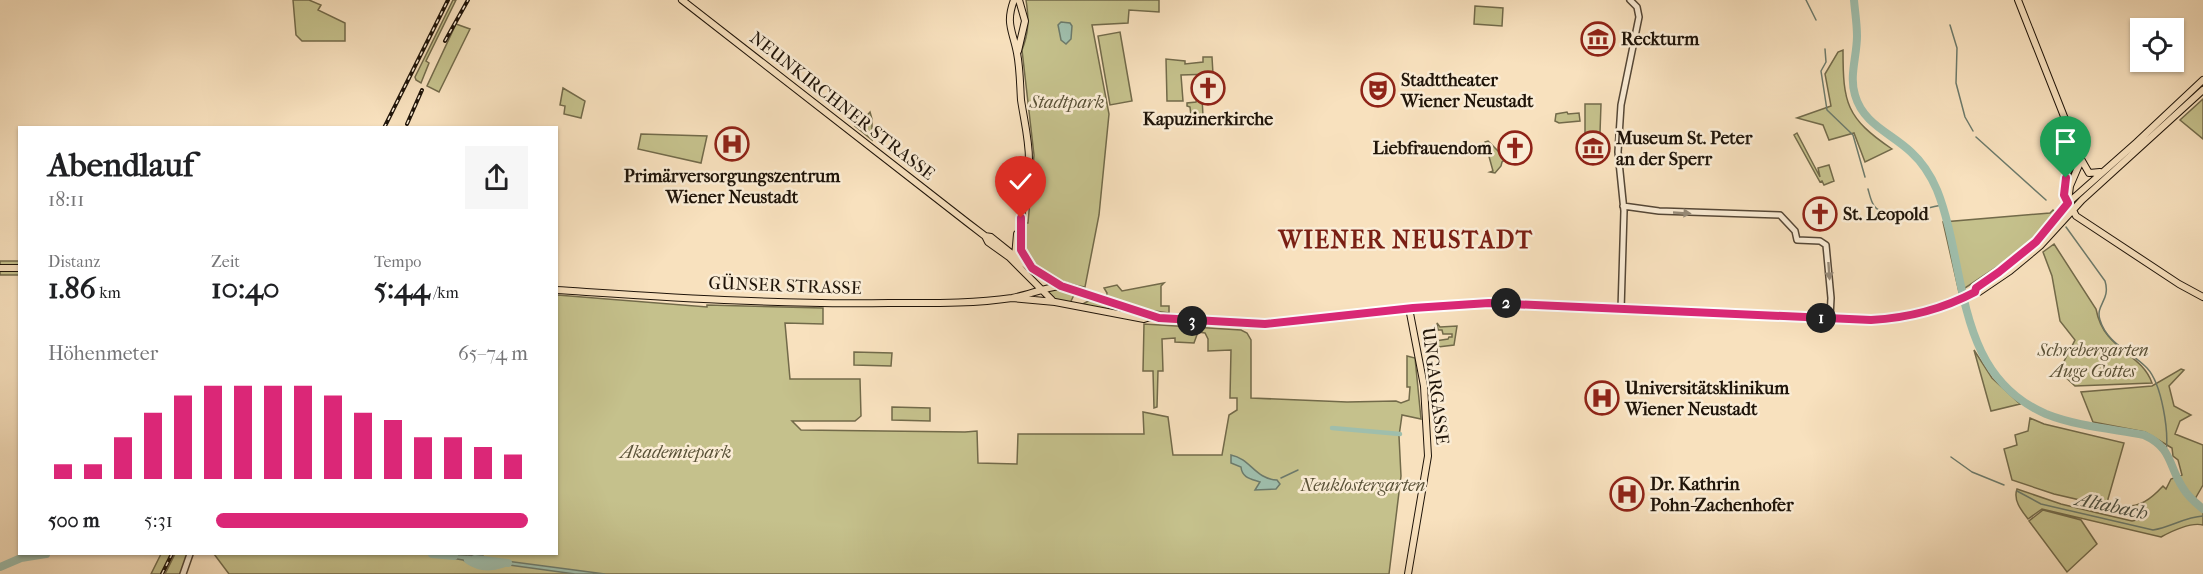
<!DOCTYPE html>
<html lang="de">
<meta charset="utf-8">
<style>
:root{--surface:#fff;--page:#f6f6f6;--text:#202124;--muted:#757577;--accent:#db2777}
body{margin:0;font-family:"IM FELL French Canon",serif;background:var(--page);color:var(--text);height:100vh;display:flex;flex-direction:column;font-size:22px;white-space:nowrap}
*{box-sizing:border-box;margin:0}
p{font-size:20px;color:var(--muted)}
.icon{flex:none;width:33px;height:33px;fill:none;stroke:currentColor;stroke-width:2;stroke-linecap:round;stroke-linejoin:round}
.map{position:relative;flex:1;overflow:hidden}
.drawer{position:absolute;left:18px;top:126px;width:540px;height:429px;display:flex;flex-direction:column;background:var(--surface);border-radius:0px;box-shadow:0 2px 4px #0004}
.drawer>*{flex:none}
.buttons{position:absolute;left:2130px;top:18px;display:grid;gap:12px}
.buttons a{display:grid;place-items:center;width:54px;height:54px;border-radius:0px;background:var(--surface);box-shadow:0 2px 4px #0004;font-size:30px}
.pin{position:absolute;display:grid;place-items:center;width:51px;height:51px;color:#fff;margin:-62px -26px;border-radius:50% 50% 50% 0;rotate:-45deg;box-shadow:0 0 6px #0007}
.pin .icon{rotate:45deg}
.km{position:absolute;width:30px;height:30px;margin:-15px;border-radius:50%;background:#222;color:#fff;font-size:16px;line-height:30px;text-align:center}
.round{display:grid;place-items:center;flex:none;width:63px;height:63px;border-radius:0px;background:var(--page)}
.overview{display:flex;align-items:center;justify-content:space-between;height:102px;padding:0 30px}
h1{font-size:33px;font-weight:800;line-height:45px}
.metrics{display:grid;grid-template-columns:repeat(3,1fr);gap:9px;height:102px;padding:6px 30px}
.metrics div{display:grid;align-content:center}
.metrics b{font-size:30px;font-weight:800}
.metrics small{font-size:16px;font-weight:400}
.metrics p{font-size:16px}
.chart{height:168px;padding:12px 30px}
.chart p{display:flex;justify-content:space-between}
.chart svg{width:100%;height:108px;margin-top:6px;stroke:var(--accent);stroke-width:6}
ul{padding:0 30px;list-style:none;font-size:20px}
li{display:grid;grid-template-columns:96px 72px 1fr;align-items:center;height:45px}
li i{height:15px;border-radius:8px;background:var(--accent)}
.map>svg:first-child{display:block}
.green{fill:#c5c18c;stroke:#726a4a;stroke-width:1.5}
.water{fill:#9fbeac;stroke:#6c7a6b;stroke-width:1.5}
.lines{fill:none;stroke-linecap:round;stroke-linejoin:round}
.stream{stroke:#6c7a6b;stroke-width:1.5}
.canal{stroke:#9fbeac;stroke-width:4.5}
.river{stroke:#9fbeac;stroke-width:8}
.minor-casing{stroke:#554736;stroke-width:8}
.major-casing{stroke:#1f1409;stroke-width:8}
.minor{stroke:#faecd5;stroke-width:5}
.major{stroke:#f8e1be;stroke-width:6}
.rail-casing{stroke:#1f1409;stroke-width:4}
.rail{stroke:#faecd5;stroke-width:1.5;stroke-dasharray:4.5;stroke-linecap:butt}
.oneway{fill:#978b79}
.route-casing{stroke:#fff;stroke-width:12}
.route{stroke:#db2777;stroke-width:8}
.labels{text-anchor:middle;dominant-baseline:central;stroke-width:5;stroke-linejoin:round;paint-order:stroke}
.poi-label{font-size:18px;font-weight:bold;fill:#1f1409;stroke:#faecd5;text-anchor:start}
.park-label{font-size:18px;font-style:italic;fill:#595137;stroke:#faecd5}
.street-label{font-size:18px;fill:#1f1409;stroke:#faecd5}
.water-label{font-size:20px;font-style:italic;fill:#4c5042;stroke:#faecd5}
.district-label{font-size:24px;font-weight:bold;letter-spacing:1.5px;fill:#7a1f14;stroke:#faecd5}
</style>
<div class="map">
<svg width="2203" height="574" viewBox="0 0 2203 574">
<rect width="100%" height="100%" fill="#f8e1be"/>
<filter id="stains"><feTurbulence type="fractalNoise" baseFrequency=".00333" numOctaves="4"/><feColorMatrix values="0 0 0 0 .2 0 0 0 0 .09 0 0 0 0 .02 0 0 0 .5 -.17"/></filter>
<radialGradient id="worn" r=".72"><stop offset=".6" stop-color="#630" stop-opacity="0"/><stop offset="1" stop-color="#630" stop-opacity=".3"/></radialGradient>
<!-- green -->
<path class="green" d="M293,0H309L321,5L318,10L345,23V41H302L296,35Z
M453,0H456L426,61L429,63L421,83L416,80L415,77Z
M1026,0H1159V12L1129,10L1128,23L1092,25L1109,114L1099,215L1085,287C1065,284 1033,272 1025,252C1021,244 1024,232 1025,223H1028L1034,155L1022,50C1029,32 1029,19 1026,0Z
M1475,6L1503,8L1502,26L1474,24Z
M456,24L470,29L439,92L427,86Z
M1120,32L1132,101L1110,105L1098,36Z
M1843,50C1843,103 1846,118 1892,149L1865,162L1854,133L1829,140L1823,125L1797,118L1831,106L1825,74L1838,52Z
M1203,57H1212L1213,74L1181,75L1183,101H1167L1166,59L1185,61V64L1203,62Z
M563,88L585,101L581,118L564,114L565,106L560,105Z
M1202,97L1203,116H1191L1190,107L1187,106V103L1196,102L1197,98Z
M2203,99V139L2180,120Z
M1585,104H1601L1600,133L1585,134Z
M870,112L872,119V140L855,126L858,124L862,127L865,124L863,120Z
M1567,112L1568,114L1579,113L1580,121L1559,123L1555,121L1556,114Z
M1797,133L1820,177L1818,168L1829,165L1834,181L1824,185L1822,181L1820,182L1794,135Z
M641,134L707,136L701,163L638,149Z
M1488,141L1506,159L1502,162L1501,166L1495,173L1490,172L1493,171L1485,142Z
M2053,210L2055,212L2030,242L2003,263L1959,292L1943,222L2050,213Z
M2054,244L2096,309C2104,351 2141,352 2152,383L2075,386L2059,371L2075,340L2060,321L2052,276L2043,252Z
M0,261H19V275H0Z
M1164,283L1161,286V306H1169V313L1140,309L1106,299L1107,293L1104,288L1117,285L1122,291Z
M1050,287L1072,290L1074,295L1070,303L1055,302L1041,290Z
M557,295L707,307V305L823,308V324L785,323L790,379H860L861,416L855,421H792L801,430L965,432L977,431L978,463L1017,464L1018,434H1144L1143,412L1168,417L1173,455H1222L1229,415L1237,410V398H1230L1231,350L1208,351V339L1205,333L1198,332L1194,343L1175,342V338L1162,339L1163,371H1158L1157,407L1154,408L1153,371H1143L1144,324L1241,330L1247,333L1251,340V398L1347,402L1396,401L1401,403L1409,400L1410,387H1407V356L1415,358L1421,419L1402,415L1399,436L1401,476L1389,574H229L214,554H556Z
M1090,300L1138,314V315L1081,305Z
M1437,323L1440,327L1457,326L1454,345L1430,348L1428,342L1448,339L1449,337H1452V334H1443L1442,330H1438Z
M1974,350L1992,378L2020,404L1991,411Z
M854,352L892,353L891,366L854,365Z
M2181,369L2184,370L2169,386L2174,406L2191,415L2180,421L2175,434L2203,445V485L2195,499L2203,506V525C2191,522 2172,531 2161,537L2042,509L2028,519C2021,510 2013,500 2017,489L2061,504L2102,514L2132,521L2146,518L2134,515V510L2120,506C2140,508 2151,499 2163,486L2166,489L2171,479L2182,475L2178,460L2173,456L2172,448L2145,432L2093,422L2081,392L2152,386Z
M892,407L930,408V421L892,420Z
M2030,418L2044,424L2124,443L2106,506L2054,494L2012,480L2004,449L2017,445L2015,435L2028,431Z
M2043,510L2081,520L2097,544L2067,572L2029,521Z
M161,554H172L162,574H151Z
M175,554H190L183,574H165Z"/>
<!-- water -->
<path class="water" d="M1061,22L1070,23L1072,26L1071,39L1066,44L1061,40L1058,25Z
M1231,455C1251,459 1255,479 1277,480L1280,484L1276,489L1255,490L1260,482C1251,479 1242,478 1241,467L1231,463Z
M446,554L483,556L482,564L476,563L474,566L463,560L445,557Z
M498,560L605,574H575L509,565L500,566Z"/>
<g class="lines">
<!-- stream -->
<path class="stream" d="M1806,0L1816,20
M1950,25L1957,48L1956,83L1965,117L1973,131
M1825,49L1826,62L1821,71L1827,110L1853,135L1865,177
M1976,137L2046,200
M1868,189C1870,196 1872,207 1879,210C1897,218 1923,209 1941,205
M2066,227L2105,281C2111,300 2095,305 2100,320C2107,344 2132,352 2147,368C2162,384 2169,432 2166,452
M1951,457L1972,472L2004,485
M1281,478L1298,470
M2017,491L2041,504L2153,530C2171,527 2185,517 2203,516"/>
<!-- canal -->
<path class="canal" d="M1332,428L1400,434"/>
<!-- river -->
<path class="river" d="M1854,0C1855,12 1857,24 1857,36C1857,56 1849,76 1855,95C1863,124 1891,133 1911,152C1922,162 1931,176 1937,190C1968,268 1953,374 2046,414C2076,426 2112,429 2144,435C2173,448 2168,466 2183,488C2188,497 2196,503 2203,509
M432,554L454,556
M475,559L508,563
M468,560C478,567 490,568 502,564
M0,567L21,558L46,554"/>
<defs>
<path id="minor" d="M1623,206L1659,211L1780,215L1795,231L1797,240L1820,241L1826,245L1831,298L1830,318
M1621,310L1624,211L1618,152L1621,105L1639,17L1637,7L1630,0
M183,574L190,554"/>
<path id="major" d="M682,0L968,223L985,236L991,237L1027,266L1061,286L1122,308L1145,313L1150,317
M1014,0C1005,24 1013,31 1017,53C1020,68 1020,85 1021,100C1024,120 1029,139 1029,160C1030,189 1008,240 1029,263
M2018,0L2080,157L2079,165L2070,186L2068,202
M1018,51L1025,21L1019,0
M2074,141V157L2065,178L2064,192L2076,216L2179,284L2203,297
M2081,159L2089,173L2100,172
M985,236L988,242L1009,257L1052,300
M1015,257L1017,234
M0,268H20
M556,290C667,297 778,305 889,303C929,303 972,304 1012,298C1028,295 1044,288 1060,286
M1975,292L1976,288L1999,272L2036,242L2068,203L2137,142L2203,80
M1012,298L1055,302L1144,319L1150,317L1199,322L1272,324L1416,308L1489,303L1852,320C1895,320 1937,313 1975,292H1979L2010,271L2040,246L2082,200L2203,90
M1408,574L1428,456L1424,386L1409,308"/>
</defs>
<!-- minor casing -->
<use href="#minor" class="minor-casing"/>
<!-- major casing -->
<use href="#major" class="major-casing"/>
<!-- minor -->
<use href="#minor" class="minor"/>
<!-- major -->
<use href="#major" class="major"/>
<defs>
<path id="rail" d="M445,41L468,0
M407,124L422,90
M384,128L448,0
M162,574L172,554"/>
</defs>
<!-- rail casing -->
<use href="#rail" class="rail-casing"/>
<!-- rail -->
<use href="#rail" class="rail"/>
</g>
<!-- one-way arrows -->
<defs><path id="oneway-solid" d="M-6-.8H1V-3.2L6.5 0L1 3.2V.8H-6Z" transform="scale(1.5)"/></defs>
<g class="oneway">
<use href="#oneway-solid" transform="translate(1682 213) rotate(3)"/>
<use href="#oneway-solid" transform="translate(1829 271) rotate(86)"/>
</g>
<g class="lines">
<defs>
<path id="route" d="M1021,218V250L1032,268L1061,286L1159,318L1265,324L1413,308L1489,303L1871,320C1907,318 1943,309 1975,292L1976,288L1999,272L2036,242L2068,203L2064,195L2066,178"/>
</defs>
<!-- route casing -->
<use href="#route" class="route-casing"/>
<!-- route -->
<use href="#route" class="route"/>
</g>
<!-- icons -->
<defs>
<symbol id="museum-ring" viewBox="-11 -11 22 22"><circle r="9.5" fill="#faecd5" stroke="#8f2418" stroke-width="1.5"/><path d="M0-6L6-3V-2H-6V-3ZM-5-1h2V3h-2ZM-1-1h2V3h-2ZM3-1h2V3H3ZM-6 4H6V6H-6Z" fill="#8f2418"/></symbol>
<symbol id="church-ring" viewBox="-11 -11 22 22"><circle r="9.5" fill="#faecd5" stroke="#8f2418" stroke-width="1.5"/><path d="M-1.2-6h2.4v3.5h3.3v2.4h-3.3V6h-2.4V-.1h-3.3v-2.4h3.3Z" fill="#8f2418"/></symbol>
<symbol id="theatre-ring" viewBox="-11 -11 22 22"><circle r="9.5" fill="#faecd5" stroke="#8f2418" stroke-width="1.5"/><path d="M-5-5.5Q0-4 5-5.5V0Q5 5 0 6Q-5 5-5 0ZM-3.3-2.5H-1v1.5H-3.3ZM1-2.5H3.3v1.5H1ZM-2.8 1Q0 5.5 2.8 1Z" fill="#8f2418"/></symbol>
<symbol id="hospital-ring" viewBox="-11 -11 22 22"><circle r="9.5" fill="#faecd5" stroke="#8f2418" stroke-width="1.5"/><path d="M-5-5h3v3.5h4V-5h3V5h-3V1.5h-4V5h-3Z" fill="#8f2418"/></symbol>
</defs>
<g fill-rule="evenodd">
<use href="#museum-ring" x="1579" y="20" width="38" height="38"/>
<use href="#church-ring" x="1189" y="69" width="38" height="38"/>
<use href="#theatre-ring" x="1359" y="71" width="38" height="38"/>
<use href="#hospital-ring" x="713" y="125" width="38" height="38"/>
<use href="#church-ring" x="1496" y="129" width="38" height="38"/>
<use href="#museum-ring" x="1574" y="129" width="38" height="38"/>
<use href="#church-ring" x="1801" y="195" width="38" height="38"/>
<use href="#hospital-ring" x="1583" y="379" width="38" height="38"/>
<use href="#hospital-ring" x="1608" y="475" width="38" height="38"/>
</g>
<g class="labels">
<!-- poi labels -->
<g class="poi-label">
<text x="1621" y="39">Reckturm</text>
<text x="1401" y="80">Stadttheater<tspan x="1401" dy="21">Wiener Neustadt</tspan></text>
<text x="1208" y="119" text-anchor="middle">Kapuzinerkirche</text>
<text x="1616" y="138">Museum St. Peter<tspan x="1616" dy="21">an der Sperr</tspan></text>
<text x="1492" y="148" text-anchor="end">Liebfrauendom</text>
<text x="732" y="176" text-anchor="middle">Primärversorgungszentrum<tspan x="732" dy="21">Wiener Neustadt</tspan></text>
<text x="1843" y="214">St. Leopold</text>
<text x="1625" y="388">Universitätsklinikum<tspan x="1625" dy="21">Wiener Neustadt</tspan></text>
<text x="1650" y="484">Dr. Kathrin<tspan x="1650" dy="21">Pohn-Zachenhofer</tspan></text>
</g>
<!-- park labels -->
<g class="park-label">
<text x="1067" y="102">Stadtpark</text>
<text x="2093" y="350">Schrebergarten<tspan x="2093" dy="21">Auge Gottes</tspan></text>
<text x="676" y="452">Akademiepark</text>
<text x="1363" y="485">Neuklostergarten</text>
</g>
<!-- street labels -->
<g class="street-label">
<text transform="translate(842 106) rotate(38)">NEUNKIRCHNER STRASSE</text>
<text transform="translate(785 286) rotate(2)">GÜNSER STRASSE</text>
<text transform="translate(1435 386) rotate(83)">UNGARGASSE</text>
</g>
<!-- water labels -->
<g class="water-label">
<text transform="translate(2112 506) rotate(12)">Altabach</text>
</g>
<!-- district labels -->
<g class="district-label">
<text x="1406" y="240">WIENER NEUSTADT</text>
</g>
</g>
<rect width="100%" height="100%" filter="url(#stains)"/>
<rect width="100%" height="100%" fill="url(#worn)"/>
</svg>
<div class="buttons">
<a><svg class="icon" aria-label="locate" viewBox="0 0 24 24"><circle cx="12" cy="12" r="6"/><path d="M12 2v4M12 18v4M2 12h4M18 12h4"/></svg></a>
</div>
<div class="pin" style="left:2066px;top:178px;background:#1e9e55"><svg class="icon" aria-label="arrive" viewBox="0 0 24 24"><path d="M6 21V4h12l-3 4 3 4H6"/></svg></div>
<div class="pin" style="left:1021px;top:218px;background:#d93025"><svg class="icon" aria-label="check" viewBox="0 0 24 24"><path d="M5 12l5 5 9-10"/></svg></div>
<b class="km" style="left:1821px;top:318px">1</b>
<b class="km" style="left:1506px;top:303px">2</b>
<b class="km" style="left:1192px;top:321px">3</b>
<section class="drawer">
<div class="overview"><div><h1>Abendlauf</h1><p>18:11</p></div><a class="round"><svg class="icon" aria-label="share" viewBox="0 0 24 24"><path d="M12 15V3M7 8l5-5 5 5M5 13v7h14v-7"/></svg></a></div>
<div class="metrics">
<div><p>Distanz</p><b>1.86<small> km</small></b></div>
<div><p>Zeit</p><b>10:40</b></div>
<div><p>Tempo</p><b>5:44<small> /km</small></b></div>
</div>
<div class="chart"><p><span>Höhenmeter</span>65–74 m</p>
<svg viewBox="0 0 160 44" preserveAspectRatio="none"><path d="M5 44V38M15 44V38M25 44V27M35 44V17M45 44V10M55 44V6M65 44V6M75 44V6M85 44V6M95 44V10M105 44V17M115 44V20M125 44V27M135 44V27M145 44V31M155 44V34"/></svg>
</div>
<ul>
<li><b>500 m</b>5:31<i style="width:100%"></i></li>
</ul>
</section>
</div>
